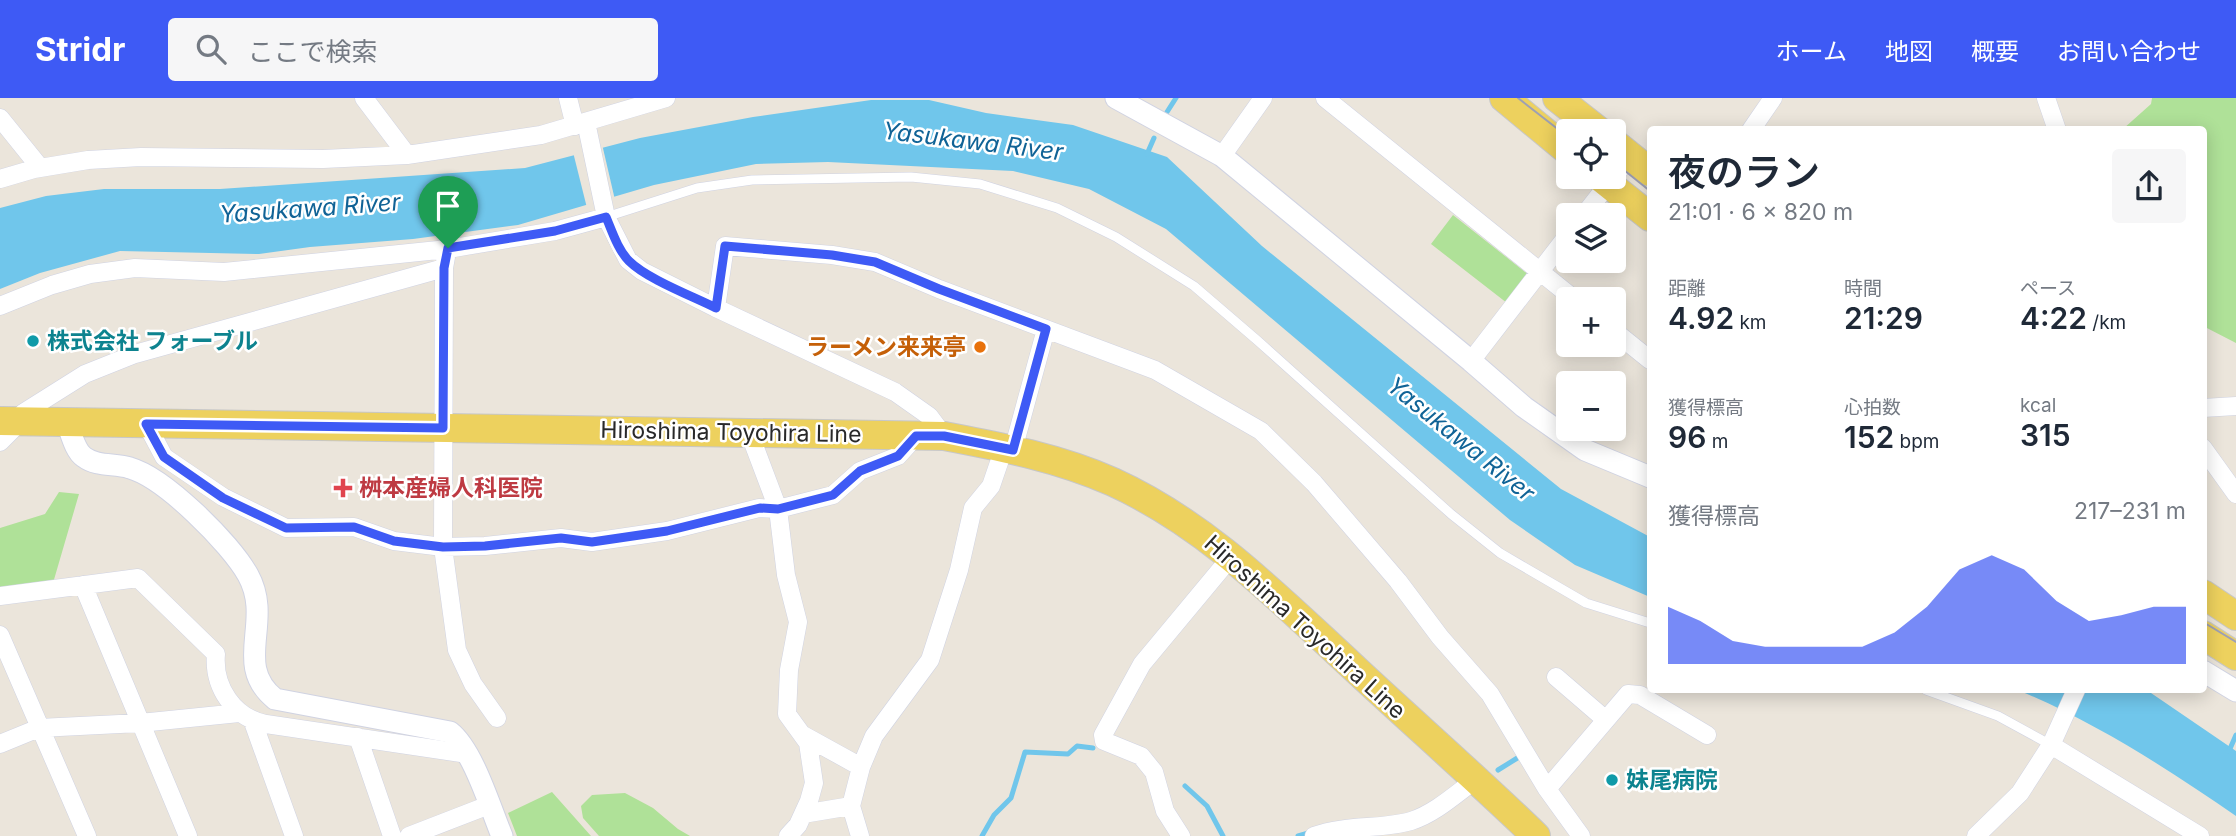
<!DOCTYPE html>
<html lang="ja">
<meta charset="utf-8">
<style>
:root{--surface:#fff;--page:#f6f6f7;--text:#1f2937;--muted:#747a83;--accent:#3e5af5}
body{margin:0;font-family:Inter,"Noto Sans JP",sans-serif;background:var(--page);color:var(--text);height:100vh;display:flex;flex-direction:column;font-size:26px;white-space:nowrap}
*{box-sizing:border-box;margin:0}
p{font-size:23px;color:var(--muted)}
.icon{flex:none;width:38px;height:38px;fill:none;stroke:currentColor;stroke-width:2;stroke-linecap:round;stroke-linejoin:round}
.map{position:relative;flex:1;overflow:hidden}
.side{position:absolute;left:1647px;top:28px;width:560px;height:567px;display:flex;flex-direction:column;background:var(--surface);border-radius:7px;box-shadow:0 4px 18px #0003}
.side>*{flex:none}
.fabs{position:absolute;left:1556px;top:21px;display:grid;gap:14px}
.fabs a{display:grid;place-items:center;width:70px;height:70px;border-radius:7px;background:var(--surface);box-shadow:0 4px 18px #0003;font-size:35px}
.pin{position:absolute;display:grid;place-items:center;width:60px;height:60px;color:#fff;margin:-72px -30px;border-radius:50% 50% 50% 0;rotate:-45deg;box-shadow:0 0 7px #0007}
.pin .icon{rotate:45deg}
.round{display:grid;place-items:center;flex:none;width:74px;height:74px;border-radius:7px;background:var(--page)}
.summary{display:flex;align-items:center;justify-content:space-between;height:119px;padding:0 21px}
h1{font-size:38px;font-weight:600;line-height:52px}
.figures{display:grid;grid-template-columns:repeat(3,1fr);gap:10px;height:119px;padding:7px 21px}
.figures div{display:grid;align-content:center}
.figures b{font-size:30px;font-weight:600}
.figures small{font-size:19px;font-weight:400}
.figures p{font-size:19px}
.chart{height:196px;padding:14px 21px}
.chart p{display:flex;justify-content:space-between}
.chart svg{width:100%;height:126px;margin-top:7px;fill:var(--accent);opacity:.7}
header{display:flex;align-items:center;gap:42px;box-sizing:border-box;height:98px;padding:0 35px;background:var(--accent);color:#fff}
header strong{font-size:33px}
nav{display:flex;gap:38px;margin-inline-start:auto;font-size:24px}
.search{width:490px;height:63px;background:var(--page);display:flex;align-items:center;gap:18px;box-sizing:border-box;padding:0 24px;border-radius:7px;color:var(--muted);font-size:26px}
.map>svg:first-child{display:block}
.green{fill:#afe198}
.water{fill:#70c6eb}
.pier{fill:#ebe5db}
.lines{fill:none;stroke-linecap:round;stroke-linejoin:round}
.stream{stroke:#70c6eb;stroke-width:5}
.service-casing{stroke:#d0d3e2;stroke-width:10}
.minor-casing{stroke:#d0d3e2;stroke-width:19}
.tertiary-casing{stroke:#d0d3e2;stroke-width:23}
.primary-casing{stroke:#c7c7c7;stroke-width:30}
.service{stroke:#fff;stroke-width:9}
.minor{stroke:#fff;stroke-width:18}
.tertiary{stroke:#fff;stroke-width:21}
.primary{stroke:#edd15e;stroke-width:28}
.tram{stroke:#9ea0b3;stroke-width:2}
.route-casing{stroke:#fff;stroke-width:14}
.route{stroke:#3e5af5;stroke-width:9}
.culture-dot{fill:#0f9aa8;stroke:#fff;stroke-width:2.5}
.food-dot{fill:#e8710a;stroke:#fff;stroke-width:2.5}
.health-dot{fill:#e0444e;stroke:#fff;stroke-width:2.5}
.labels{text-anchor:middle;dominant-baseline:central;stroke-width:5;stroke-linejoin:round;paint-order:stroke}
.culture-label{font-size:23px;font-weight:bold;fill:#0d838f;stroke:#fff;text-anchor:start}
.food-label{font-size:23px;font-weight:bold;fill:#c56008;stroke:#fff;text-anchor:end}
.street-label{font-size:23px;fill:#292929;stroke:#fff}
.health-label{font-size:23px;font-weight:bold;fill:#be3a42;stroke:#fff;text-anchor:start}
.water-label{font-size:24px;font-style:italic;fill:#106396;stroke:#fff}
</style>
<header>
<strong>Stridr</strong>
<div class="search"><svg class="icon" aria-label="search" viewBox="0 0 24 24"><circle cx="10" cy="10" r="6"/><path d="M15 15l6 6"/></svg>ここで検索</div>
<nav><a>ホーム</a><a>地図</a><a>概要</a><a>お問い合わせ</a></nav>
</header>
<div class="map">
<svg width="2236" height="738" viewBox="0 0 2236 738">
<rect width="100%" height="100%" fill="#ebe5db"/>
<!-- green -->
<path class="green" d="M2152,0H2236V245L2203,228V32L2123,31L2151,6Z
M1453,117L1529,177L1507,205L1431,146Z
M59,394L79,396L53,485L0,497V430L45,416Z
M552,694L591,738H517L508,715Z
M625,695L653,710L678,731L690,738H599L583,720L581,708L592,697Z"/>
<!-- water -->
<path class="water" d="M871,2H929L986,15L1073,27L1167,59L1262,148L1561,391L1650,439V499L1575,467L1510,422L1166,131L1089,91L1013,73L828,64L756,66L654,87L518,127L413,141L310,149L259,156L120,153L40,175L0,191V110L46,98L104,91H220L525,70L640,40L753,19Z
M2018,592H2144L2151,595L2236,653V718C2168,671 2095,624 2018,592Z"/>
<!-- pier -->
<path class="pier" d="M602,46L615,102L587,110L573,54Z"/>
<g class="lines">
<!-- stream -->
<path class="stream" d="M1167,14L1176,0
M1147,56L1154,40
M2229,653L2236,637
M1498,672L1519,659
M1185,688L1207,708L1223,738
M982,738L994,717L1011,700L1025,654L1068,656L1077,648L1093,650
M1298,738L1312,734"/>
<defs>
<path id="service" d="M606,119L697,90L752,82L911,79L980,86L1057,110L1116,139L1194,188L1258,243L1451,416L1500,455L1586,505L1650,525
M1926,592L1998,618L2051,647"/>
<path id="minor" d="M364,0L407,57
M568,0L575,28
M1325,0L1574,201
M2046,0L2057,32
M0,20L38,67L34,71
M586,24L606,119L628,162L642,173L716,210L895,294L929,318L944,338
M1751,32L1773,0
M1222,58L1263,0
M0,81L34,71L88,62L141,59L323,61L407,57L541,37L666,0
M1584,117L1630,58
M446,159L444,170L443,449L457,552L473,586L497,620
M0,208L52,187L90,176L135,170L224,174L448,151L555,133L606,119
M716,210L725,148L832,157L875,164L939,191L1155,272L1261,333L1314,385L1398,483L1440,539L1490,596L1547,691L1581,738
M1614,233L1650,262
M1471,263L1568,137
M2203,310L2236,308
M146,325L164,359L223,399L286,430L354,429L394,443L443,449L485,448L561,440L592,444L667,433L759,410L778,411L833,397L860,373L898,358L916,338
M749,334L778,411L786,477L798,524L789,572L787,616L808,645L814,685L809,703L798,727L788,738
M0,344L21,323L23,315L85,276L135,256L444,170
M2203,350L2236,396
M1013,352L1046,231
M83,487L188,738
M0,498L138,480L216,556C213,589 234,620 266,626L468,656
M0,537L87,738
M1556,579L1606,622
M253,624L294,738
M803,637L861,669
M358,639L392,738
M0,646L39,630L140,625L239,615
M2051,647L2200,738
M1547,691L1628,596L1640,597L1707,637
M803,716L851,708
M409,738L489,707
M860,738L851,708L861,669L874,638L930,562L959,472L973,410L991,388L1004,350
M1181,738L1165,713L1154,674L1141,658L1104,643L1103,637L1142,566L1231,459
M1314,738C1347,726 1380,732 1411,723C1434,716 1456,696 1475,682
M1976,738L2020,695L2051,647L2076,592"/>
<path id="tertiary" d="M1116,0L1222,58L1471,263L1524,309L1585,352L1650,379
M67,325C71,335 75,353 84,359C97,369 115,365 130,370C165,380 230,445 248,477C274,524 232,566 275,601L450,634C473,652 490,709 502,738
M2203,573L2236,593"/>
<path id="primary" d="M1504,0L1568,53
M1557,0L1599,33
M1614,45L1650,74
M1600,79L1650,119
M0,323L944,338C1002,349 1059,360 1113,384C1207,427 1277,499 1352,568C1413,625 1476,680 1536,738
M2203,496L2236,518
M2203,537L2236,558"/>
</defs>
<!-- service casing -->
<use href="#service" class="service-casing"/>
<!-- minor casing -->
<use href="#minor" class="minor-casing"/>
<!-- tertiary casing -->
<use href="#tertiary" class="tertiary-casing"/>
<!-- primary casing -->
<use href="#primary" class="primary-casing"/>
<!-- service -->
<use href="#service" class="service"/>
<!-- minor -->
<use href="#minor" class="minor"/>
<!-- tertiary -->
<use href="#tertiary" class="tertiary"/>
<!-- primary -->
<use href="#primary" class="primary"/>
<!-- tram -->
<path class="tram" d="M1518,0L1568,39
M1614,64L1650,93
M2203,524L2236,544"/>
</g>
<g class="lines">
<defs>
<path id="route" d="M606,119C612,133 618,152 629,163C647,181 692,198 716,210L725,148L832,157L875,164L939,191L1046,231L1013,352L944,338H916L898,358L860,373L833,397L778,411L760,410L667,433L592,444L561,440L485,448L443,449L394,443L354,429L286,430L223,400L164,359L146,326L443,330L444,170L448,150L555,133Z"/>
</defs>
<!-- route casing -->
<use href="#route" class="route-casing"/>
<!-- route -->
<use href="#route" class="route"/>
</g>
<!-- markers -->
<g class="culture-dot">
<circle cx="33" cy="243" r="7"/>
<circle cx="1612" cy="682" r="7"/>
</g>
<circle class="food-dot" cx="980" cy="249" r="7"/>
<path class="health-dot" d="M339.5 379.5h7v7h7v7h-7v7h-7v-7h-7v-7h7z"/>
<g class="labels">
<!-- culture labels -->
<g class="culture-label">
<text x="47" y="243">株式会社 フォーブル</text>
<text x="1626" y="682">妹尾病院</text>
</g>
<!-- food labels -->
<g class="food-label">
<text x="966" y="249">ラーメン来来亭</text>
</g>
<!-- street labels -->
<g class="street-label">
<text transform="translate(731 334) rotate(1)">Hiroshima Toyohira Line</text>
<text transform="translate(1305 529) rotate(42)">Hiroshima Toyohira Line</text>
</g>
<!-- health labels -->
<g class="health-label">
<text x="359" y="390">桝本産婦人科医院</text>
</g>
<!-- water labels -->
<g class="water-label">
<text transform="translate(973 43) rotate(7)">Yasukawa River</text>
<text transform="translate(310 110) rotate(-4)">Yasukawa River</text>
<text transform="translate(1461 341) rotate(39)">Yasukawa River</text>
</g>
</g>
</svg>
<div class="fabs">
<a><svg class="icon" aria-label="locate" viewBox="0 0 24 24"><circle cx="12" cy="12" r="6"/><path d="M12 2v4M12 18v4M2 12h4M18 12h4"/></svg></a>
<a><svg class="icon" aria-label="layers" viewBox="0 0 24 24"><path d="M12 4l9 5-9 5-9-5zM3 14l9 5 9-5"/></svg></a>
<a>+</a>
<a>−</a>
</div>
<div class="pin" style="left:448px;top:150px;background:#1e9e55"><svg class="icon" aria-label="arrive" viewBox="0 0 24 24"><path d="M6 21V4h12l-3 4 3 4H6"/></svg></div>
<section class="side">
<div class="summary"><div><h1>夜のラン</h1><p>21:01 · 6 × 820 m</p></div><a class="round"><svg class="icon" aria-label="share" viewBox="0 0 24 24"><path d="M12 15V3M7 8l5-5 5 5M5 13v7h14v-7"/></svg></a></div>
<div class="figures">
<div><p>距離</p><b>4.92<small> km</small></b></div>
<div><p>時間</p><b>21:29</b></div>
<div><p>ペース</p><b>4:22<small> /km</small></b></div>
</div>
<div class="figures">
<div><p>獲得標高</p><b>96<small> m</small></b></div>
<div><p>心拍数</p><b>152<small> bpm</small></b></div>
<div><p>kcal</p><b>315</b></div>
</div>
<div class="chart"><p><span>獲得標高</span>217–231 m</p>
<svg viewBox="0 0 160 44" preserveAspectRatio="none"><path d="M0 44V24L10 29L20 36L30 38L40 38L50 38L60 38L70 33L80 24L90 11L100 6L110 11L120 22L130 29L140 27L150 24L160 24V44z"/></svg>
</div>
</section>
</div>
